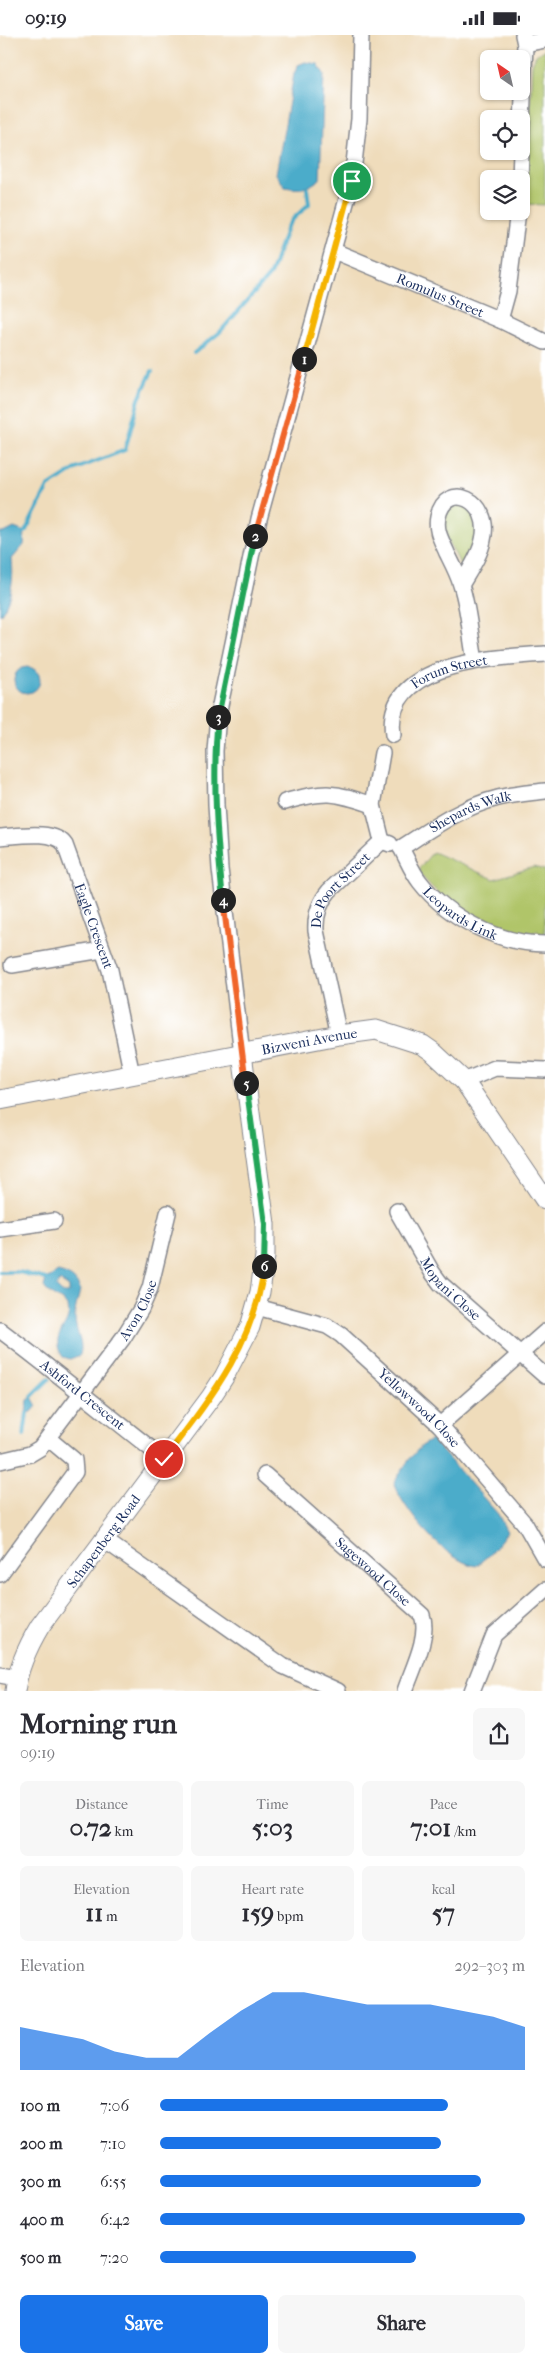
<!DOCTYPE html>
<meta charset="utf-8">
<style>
:root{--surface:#fff;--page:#f7f7f7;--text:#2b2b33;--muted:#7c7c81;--accent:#1a73e8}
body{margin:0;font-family:"IM FELL French Canon",serif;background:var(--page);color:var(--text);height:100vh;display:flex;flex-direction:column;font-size:19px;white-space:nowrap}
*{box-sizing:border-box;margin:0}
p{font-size:16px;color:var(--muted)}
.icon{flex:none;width:28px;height:28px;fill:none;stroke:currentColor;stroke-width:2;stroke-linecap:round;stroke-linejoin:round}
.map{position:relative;height:1656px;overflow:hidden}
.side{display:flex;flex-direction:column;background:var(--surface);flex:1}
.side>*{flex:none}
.needle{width:32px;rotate:326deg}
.buttons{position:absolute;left:480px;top:15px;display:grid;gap:10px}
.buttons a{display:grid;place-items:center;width:50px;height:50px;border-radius:8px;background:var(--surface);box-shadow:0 1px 4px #0004;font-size:25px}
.pin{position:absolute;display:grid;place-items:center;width:42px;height:42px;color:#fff;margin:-21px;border:2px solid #fff;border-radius:50%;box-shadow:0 1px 5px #0007}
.km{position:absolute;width:25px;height:25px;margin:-12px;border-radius:50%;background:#222;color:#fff;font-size:14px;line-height:25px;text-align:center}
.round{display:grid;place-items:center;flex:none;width:52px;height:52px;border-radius:8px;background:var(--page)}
.summary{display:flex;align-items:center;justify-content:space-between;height:85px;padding:0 20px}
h1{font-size:28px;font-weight:700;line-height:38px}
.metrics{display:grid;grid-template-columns:repeat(3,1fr);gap:8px;height:85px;padding:5px 20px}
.metrics div{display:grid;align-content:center;border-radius:8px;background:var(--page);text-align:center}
.metrics b{font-size:25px;font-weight:700}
.metrics small{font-size:14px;font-weight:400}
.metrics p{font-size:14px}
.chart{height:140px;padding:10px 20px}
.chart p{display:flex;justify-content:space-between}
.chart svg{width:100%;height:90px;margin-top:5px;fill:var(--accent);opacity:.7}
.action{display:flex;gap:10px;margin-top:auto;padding:10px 20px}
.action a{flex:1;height:58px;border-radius:8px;background:var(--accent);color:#fff;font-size:20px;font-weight:700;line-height:58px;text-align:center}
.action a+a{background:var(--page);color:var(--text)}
ul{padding:0 20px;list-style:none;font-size:16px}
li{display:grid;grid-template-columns:80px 60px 1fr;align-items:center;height:38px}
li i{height:12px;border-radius:6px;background:var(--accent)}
.status{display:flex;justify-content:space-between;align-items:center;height:35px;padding:0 25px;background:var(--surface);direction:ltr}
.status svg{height:14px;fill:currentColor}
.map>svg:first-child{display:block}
.green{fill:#b0c569;stroke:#667a64}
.water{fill:#4bacca;stroke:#336e94;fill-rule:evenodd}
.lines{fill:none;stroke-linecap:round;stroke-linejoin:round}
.stream{stroke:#4bacca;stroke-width:4}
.minor-casing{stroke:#85868c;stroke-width:18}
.tertiary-casing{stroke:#85868c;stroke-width:21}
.minor{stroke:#fff;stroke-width:15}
.tertiary{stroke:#fff;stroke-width:19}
.split-1-casing{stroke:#fff;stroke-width:10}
.split-2-casing{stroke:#fff;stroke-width:10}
.split-3-casing{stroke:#fff;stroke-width:10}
.split-4-casing{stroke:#fff;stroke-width:10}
.split-5-casing{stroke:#fff;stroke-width:10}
.split-6-casing{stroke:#fff;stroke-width:10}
.split-7-casing{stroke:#fff;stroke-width:10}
.split-1{stroke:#f5b400;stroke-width:6}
.split-2{stroke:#f0652b;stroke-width:6}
.split-3{stroke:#22a559;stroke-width:6}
.split-4{stroke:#22a559;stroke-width:6}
.split-5{stroke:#f0652b;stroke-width:6}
.split-6{stroke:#22a559;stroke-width:6}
.split-7{stroke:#f5b400;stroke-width:6}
.labels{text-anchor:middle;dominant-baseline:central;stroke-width:4;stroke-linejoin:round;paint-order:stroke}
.street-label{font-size:14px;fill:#1b2f5e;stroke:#fff}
</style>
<div class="status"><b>09:19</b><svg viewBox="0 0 49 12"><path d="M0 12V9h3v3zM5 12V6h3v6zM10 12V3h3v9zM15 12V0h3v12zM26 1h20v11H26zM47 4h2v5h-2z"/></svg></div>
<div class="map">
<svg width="545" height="1656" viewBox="0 0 545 1656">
<rect width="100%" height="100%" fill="#fff"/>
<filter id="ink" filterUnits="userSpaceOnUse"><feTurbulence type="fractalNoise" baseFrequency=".02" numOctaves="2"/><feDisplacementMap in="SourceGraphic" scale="10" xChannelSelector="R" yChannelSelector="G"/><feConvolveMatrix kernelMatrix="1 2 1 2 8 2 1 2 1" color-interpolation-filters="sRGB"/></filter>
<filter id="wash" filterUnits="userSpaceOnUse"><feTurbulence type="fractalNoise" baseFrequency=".0096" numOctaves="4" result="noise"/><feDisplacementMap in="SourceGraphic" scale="20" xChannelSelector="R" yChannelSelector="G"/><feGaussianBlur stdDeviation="1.12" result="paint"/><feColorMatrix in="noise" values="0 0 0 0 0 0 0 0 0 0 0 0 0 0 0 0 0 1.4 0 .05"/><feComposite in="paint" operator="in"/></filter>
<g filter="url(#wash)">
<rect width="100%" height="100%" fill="#efdcbb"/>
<!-- green -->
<path class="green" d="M545,14V170L526,169L532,29L536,20Z
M455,467L472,472L479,500L465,532L462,533L443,496L445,475Z
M433,817L494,844L534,832L545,835V903L539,900L537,895L535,896V901L530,905L485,889L489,886L487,883L477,889L453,873L418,838L420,832Z"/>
<!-- water -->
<path class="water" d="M305,27L318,29L324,39L320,144C307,154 301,155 285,152L276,139L294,39L298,30Z
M14,493L25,497L24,510L12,524C14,544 12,564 0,580V497L4,498Z
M14 645a13 13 0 1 1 26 0a13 13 0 1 1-26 0Z
M58,1237C69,1240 76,1243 80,1255C78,1266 75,1270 75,1283C75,1297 84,1307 80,1320L70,1324L63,1322C47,1300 73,1291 68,1273C65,1264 50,1262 44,1252L46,1244ZM60,1246L69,1252V1258H62L56,1252Z
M32,1362L37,1371L32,1377L26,1378L28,1365Z
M432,1405L498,1479L507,1497L490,1519L476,1531C445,1526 405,1477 394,1449C400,1436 418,1409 432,1405Z"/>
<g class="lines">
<!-- stream -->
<path class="stream" d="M194,318L219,298L270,240L287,192L293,184L309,169L307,154
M25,497L48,452L76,434L125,415L139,364L152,336
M0,1237H19L46,1244
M32,1361L49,1344
M24,1400L27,1378"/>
</g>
</g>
<g filter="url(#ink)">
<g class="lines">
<defs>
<g id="minor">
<path d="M525,9L545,5"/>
<path d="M520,144L525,9L523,0"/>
<path id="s1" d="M334,216L500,285L545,307"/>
<path d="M500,285L508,256L518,176"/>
<path d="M461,550C469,536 480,521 483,505C493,465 446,444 438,482C435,496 442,506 447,518C452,528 458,539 461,550C469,574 470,601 475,625"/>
<path id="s2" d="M393,700C382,626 496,623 545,619"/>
<path d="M382,718L373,770L382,806L390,809"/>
<path d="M285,767C326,755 333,757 373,770"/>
<path id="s3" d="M0,802C17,801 55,794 65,810L110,935L132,1040"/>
<path id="s4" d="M401,813C407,824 412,837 420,847C448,883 499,909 545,909"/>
<path id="s5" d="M401,813C432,793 462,772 498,763C514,759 529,758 545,756"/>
<path d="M12,930L102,915"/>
<path id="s6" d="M339,1000L316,896C315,880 319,868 329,856L382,806"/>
<path d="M242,1019L220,834L216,770L215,716L218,680L259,484L352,146L359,84L361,0"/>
<path d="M464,1046L495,1033L545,1035"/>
<path id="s7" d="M397,1176L432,1237L441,1249L545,1341"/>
<path d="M0,1194L54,1186"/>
<path id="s8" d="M257,1272L327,1291L341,1300L440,1390L525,1489L545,1524"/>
<path id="s9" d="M0,1295C56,1337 109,1381 164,1424"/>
<path d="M440,1390L545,1297"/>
<path id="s10" d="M0,1426L30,1419L40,1413L123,1303L141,1274L150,1253L168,1178"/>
<path id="s11" d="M265,1440L422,1580C430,1601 412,1635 405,1656"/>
<path d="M103,1504L283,1631L338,1656"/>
<path d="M0,1539L75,1437L74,1425L49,1404"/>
<path d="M0,1640L17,1643"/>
<path d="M472,1656L494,1600L545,1555"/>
</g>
<g id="tertiary">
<path id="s12" d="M0,1065L339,1000L376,995L423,1010L433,1017L464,1046L545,1165"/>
<path id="s13" d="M15,1656C18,1633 28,1611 40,1591L211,1362L224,1342L250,1292L260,1257L265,1221V1189L242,1019"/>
</g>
</defs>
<!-- minor casing -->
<use href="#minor" class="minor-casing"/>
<!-- tertiary casing -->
<use href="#tertiary" class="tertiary-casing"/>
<!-- minor -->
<use href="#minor" class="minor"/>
<!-- tertiary -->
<use href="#tertiary" class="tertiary"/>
</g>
</g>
<g class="lines" filter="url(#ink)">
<defs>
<path id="split-1" d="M304,324L352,146"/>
<path id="split-2" d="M255,501L304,324"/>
<path id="split-3" d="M218,682L255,501"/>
<path id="split-4" d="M218,682C212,743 217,805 223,865"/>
<path id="split-5" d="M223,865L246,1048"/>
<path id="split-6" d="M246,1048L265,1189L264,1231"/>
<path id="split-7" d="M164,1424C209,1365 256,1307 264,1231"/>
</defs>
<!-- split-1 casing -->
<use href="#split-1" class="split-1-casing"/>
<!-- split-2 casing -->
<use href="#split-2" class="split-2-casing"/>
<!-- split-3 casing -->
<use href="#split-3" class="split-3-casing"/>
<!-- split-4 casing -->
<use href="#split-4" class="split-4-casing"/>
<!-- split-5 casing -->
<use href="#split-5" class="split-5-casing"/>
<!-- split-6 casing -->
<use href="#split-6" class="split-6-casing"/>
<!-- split-7 casing -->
<use href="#split-7" class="split-7-casing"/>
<!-- split-1 -->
<use href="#split-1" class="split-1"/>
<!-- split-2 -->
<use href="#split-2" class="split-2"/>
<!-- split-3 -->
<use href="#split-3" class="split-3"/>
<!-- split-4 -->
<use href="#split-4" class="split-4"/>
<!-- split-5 -->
<use href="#split-5" class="split-5"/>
<!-- split-6 -->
<use href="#split-6" class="split-6"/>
<!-- split-7 -->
<use href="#split-7" class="split-7"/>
</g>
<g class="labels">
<!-- street labels -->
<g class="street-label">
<text stroke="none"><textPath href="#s1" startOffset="115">Romulus Street</textPath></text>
<text stroke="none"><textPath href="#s2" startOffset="96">Forum Street</textPath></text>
<text stroke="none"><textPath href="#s5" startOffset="79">Shepards Walk</textPath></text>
<text stroke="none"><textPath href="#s6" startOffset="156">De Poort Street</textPath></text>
<text stroke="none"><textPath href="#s4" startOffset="91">Leopards Link</textPath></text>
<text stroke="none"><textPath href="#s3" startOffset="154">Eagle Crescent</textPath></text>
<text stroke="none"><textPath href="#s12" startOffset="315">Bizweni Avenue</textPath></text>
<text stroke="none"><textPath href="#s7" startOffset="95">Mopani Close</textPath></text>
<text stroke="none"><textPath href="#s10" startOffset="212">Avon Close</textPath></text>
<text stroke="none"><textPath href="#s9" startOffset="105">Ashford Crescent</textPath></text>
<text stroke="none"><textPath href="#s8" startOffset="196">Yellowwood Close</textPath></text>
<text stroke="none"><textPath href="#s13" startOffset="176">Schapenberg Road</textPath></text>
<text stroke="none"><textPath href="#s11" startOffset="145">Sagewood Close</textPath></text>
</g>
</g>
</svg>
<div class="buttons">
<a><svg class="needle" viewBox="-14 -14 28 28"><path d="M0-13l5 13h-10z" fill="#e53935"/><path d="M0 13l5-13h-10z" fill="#7c7c81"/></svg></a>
<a><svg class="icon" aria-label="locate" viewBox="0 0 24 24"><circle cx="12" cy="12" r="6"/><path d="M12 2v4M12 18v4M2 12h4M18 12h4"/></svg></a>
<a><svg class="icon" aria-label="layers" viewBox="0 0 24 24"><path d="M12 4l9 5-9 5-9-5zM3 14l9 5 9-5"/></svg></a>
</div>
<div class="pin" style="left:352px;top:146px;background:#1e9e55"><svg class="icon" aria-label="arrive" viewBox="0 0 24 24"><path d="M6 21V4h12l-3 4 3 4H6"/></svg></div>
<div class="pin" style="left:164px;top:1424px;background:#d93025"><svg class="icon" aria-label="check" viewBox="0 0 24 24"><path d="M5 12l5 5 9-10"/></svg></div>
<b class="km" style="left:304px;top:324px">1</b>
<b class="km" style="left:255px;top:501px">2</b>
<b class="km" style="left:218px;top:682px">3</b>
<b class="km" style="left:223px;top:865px">4</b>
<b class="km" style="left:246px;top:1048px">5</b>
<b class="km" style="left:264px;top:1231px">6</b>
</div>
<section class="side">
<div class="summary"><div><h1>Morning run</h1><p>09:19</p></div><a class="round"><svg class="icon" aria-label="share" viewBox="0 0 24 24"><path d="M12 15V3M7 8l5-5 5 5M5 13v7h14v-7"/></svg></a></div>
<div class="metrics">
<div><p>Distance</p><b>0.72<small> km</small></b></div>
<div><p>Time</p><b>5:03</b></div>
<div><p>Pace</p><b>7:01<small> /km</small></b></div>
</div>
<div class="metrics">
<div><p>Elevation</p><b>11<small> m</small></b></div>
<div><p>Heart rate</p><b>159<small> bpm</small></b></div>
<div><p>kcal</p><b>57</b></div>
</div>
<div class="chart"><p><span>Elevation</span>292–303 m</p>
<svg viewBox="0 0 160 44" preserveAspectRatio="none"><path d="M0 44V23L10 26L20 29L30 35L40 38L50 38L60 26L70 15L80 6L90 6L100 9L110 12L120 12L130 12L140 15L150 18L160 23V44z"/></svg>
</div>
<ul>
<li><b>100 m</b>7:06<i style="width:79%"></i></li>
<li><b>200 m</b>7:10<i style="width:77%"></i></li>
<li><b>300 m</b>6:55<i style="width:88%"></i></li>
<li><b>400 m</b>6:42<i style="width:100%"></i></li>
<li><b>500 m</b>7:20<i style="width:70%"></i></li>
</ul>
<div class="action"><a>Save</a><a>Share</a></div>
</section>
